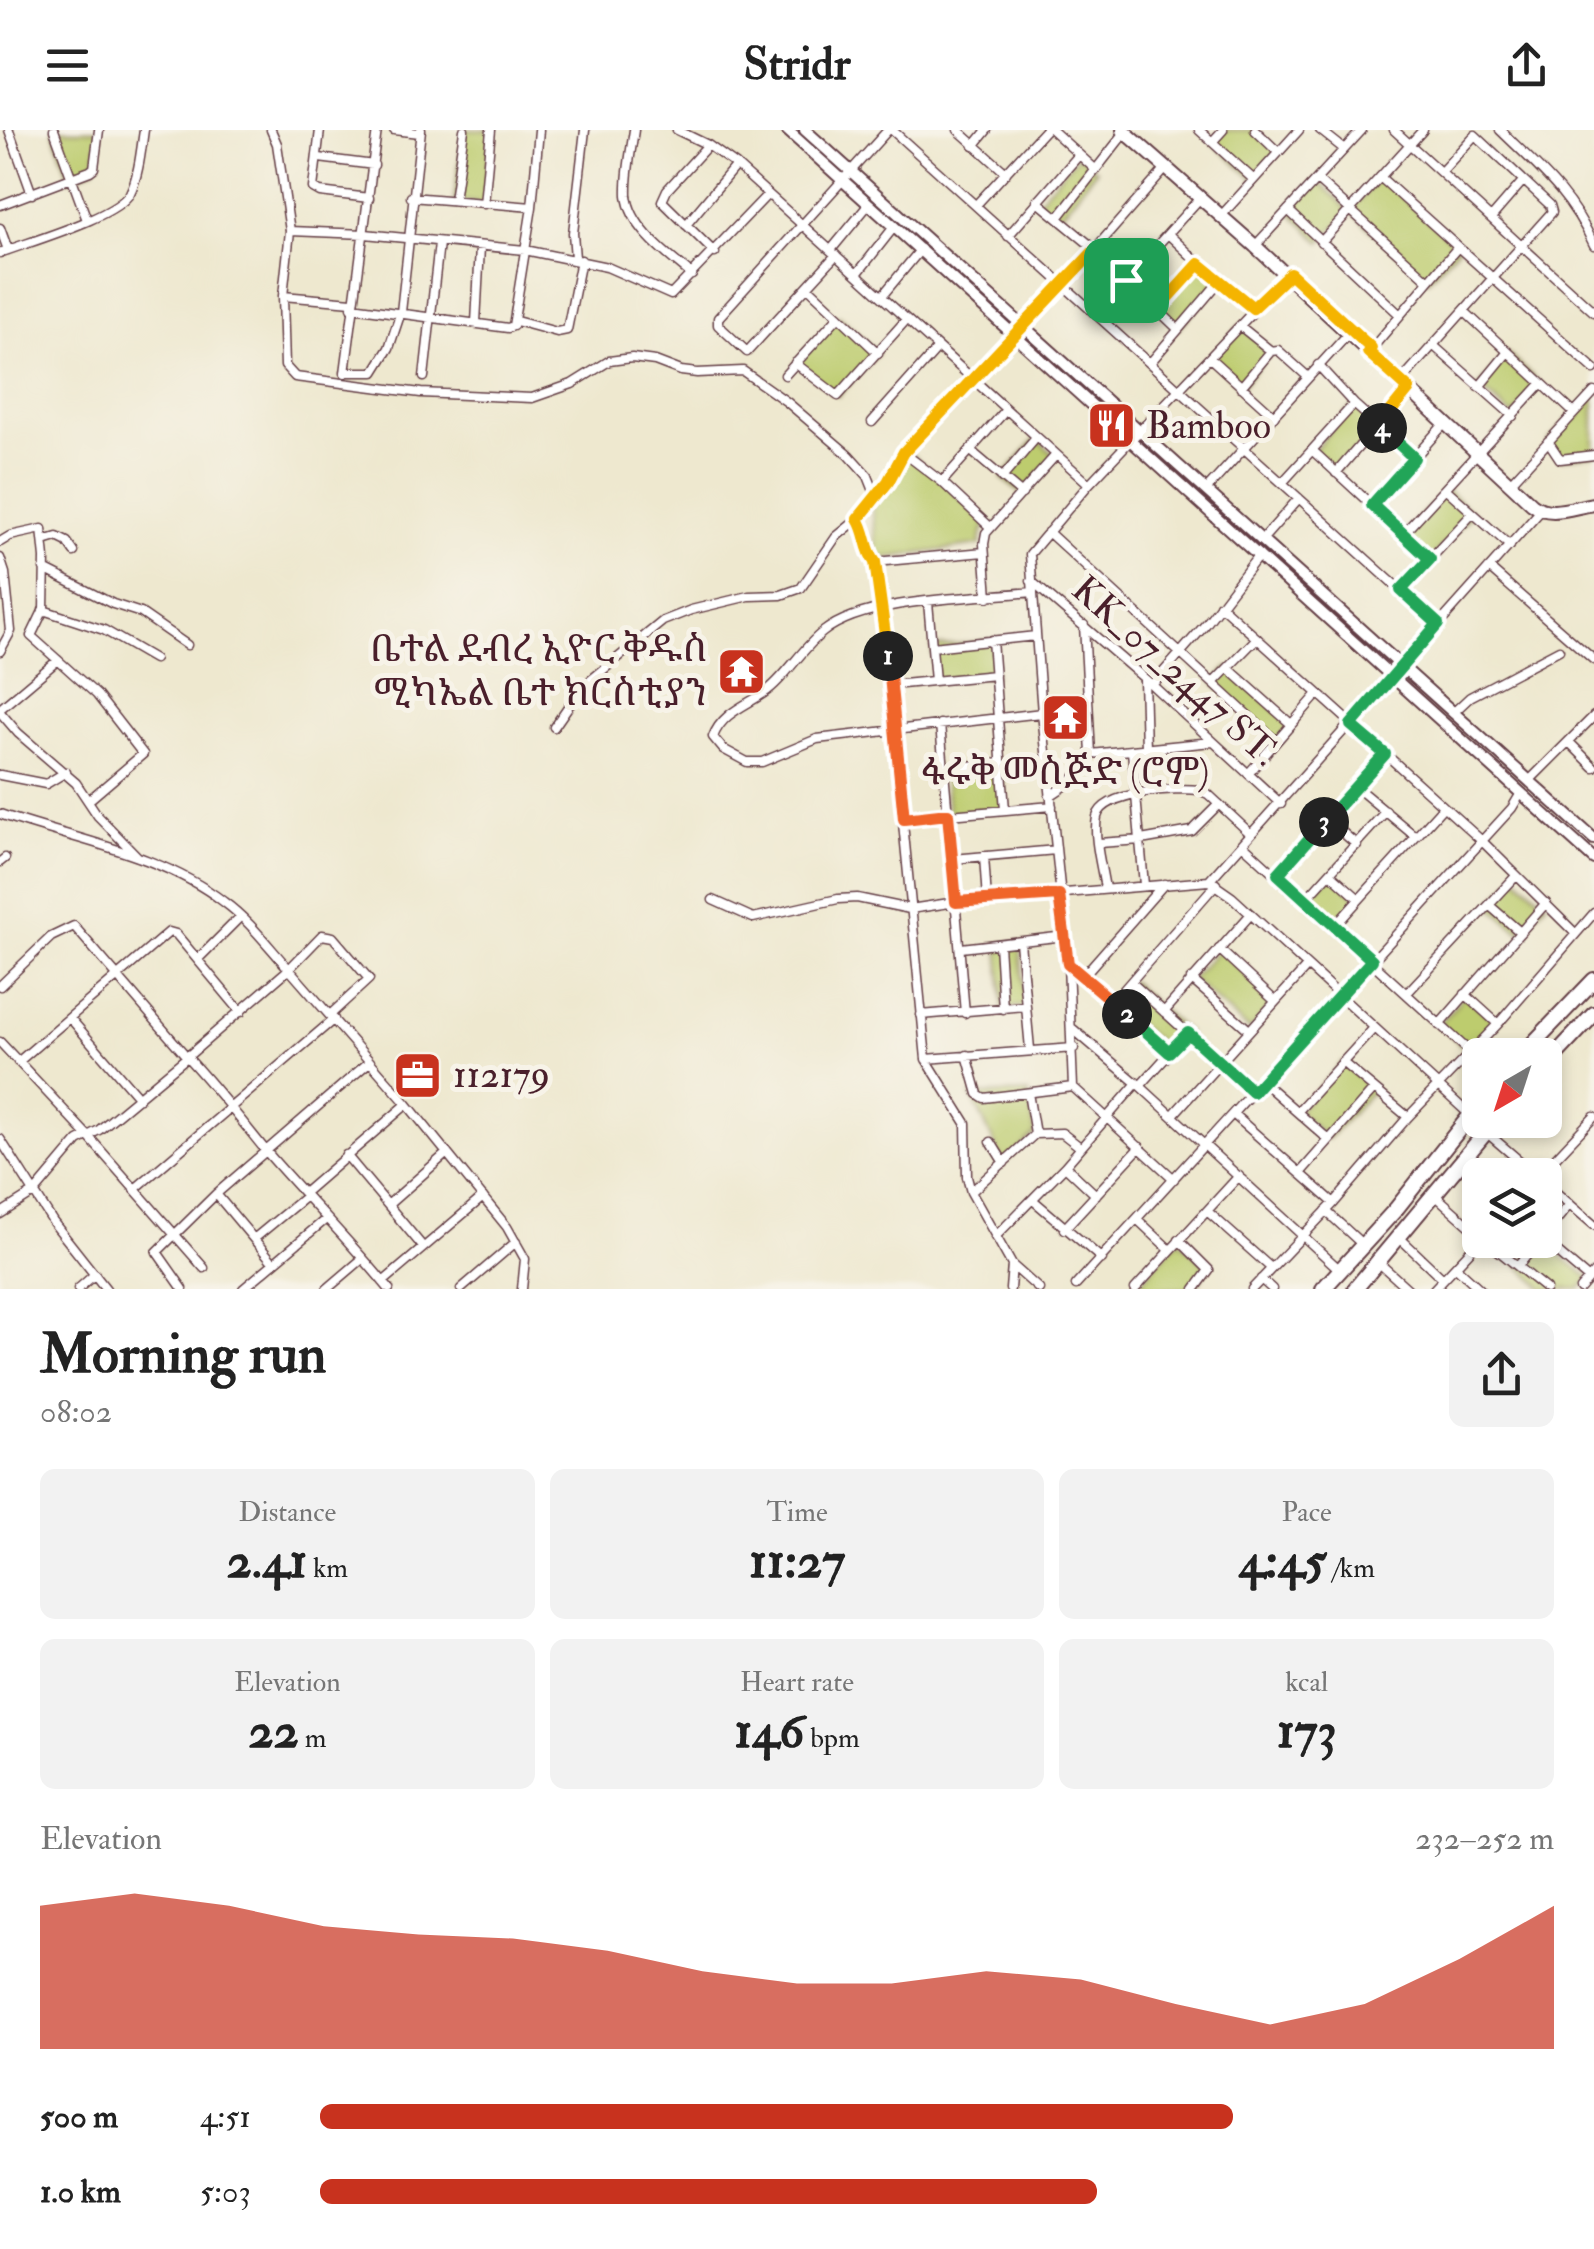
<!DOCTYPE html>
<meta charset="utf-8">
<style>
:root{--surface:#fff;--page:#f2f2f2;--text:#222;--muted:#767676;--accent:#c8321e}
body{margin:0;font-family:"IM FELL Double Pica","Noto Serif Ethiopic",serif;background:var(--page);color:var(--text);height:100vh;display:flex;flex-direction:column;font-size:38px;white-space:nowrap}
*{box-sizing:border-box;margin:0}
p{font-size:32px;color:var(--muted)}
.icon{flex:none;width:55px;height:55px;fill:none;stroke:currentColor;stroke-width:2;stroke-linecap:round;stroke-linejoin:round}
.map{position:relative;height:1159px;overflow:hidden}
.side{display:flex;flex-direction:column;background:var(--surface);flex:1}
.side>*{flex:none}
.needle{width:65px;rotate:219deg}
.fabs{position:absolute;left:1462px;top:908px;display:grid;gap:20px}
.fabs a{display:grid;place-items:center;width:100px;height:100px;border-radius:15px;background:var(--surface);box-shadow:0 5px 15px #0003;font-size:50px}
.pin{position:absolute;display:grid;place-items:center;width:85px;height:85px;color:#fff;margin:-42px;border-radius:20px;box-shadow:0 5px 15px #0006}
.km{position:absolute;width:50px;height:50px;margin:-25px;border-radius:50%;background:#222;color:#fff;font-size:28px;line-height:50px;text-align:center}
.round{display:grid;place-items:center;flex:none;width:105px;height:105px;border-radius:15px;background:var(--page)}
.overview{display:flex;align-items:center;justify-content:space-between;height:170px;padding:0 40px}
h1{font-size:55px;font-weight:800;line-height:75px}
.figures{display:grid;grid-template-columns:repeat(3,1fr);gap:15px;height:170px;padding:10px 40px}
.figures div{display:grid;align-content:center;border-radius:15px;background:var(--page);text-align:center}
.figures b{font-size:50px;font-weight:800}
.figures small{font-size:28px;font-weight:400}
.figures p{font-size:28px}
.chart{height:280px;padding:20px 40px}
.chart p{display:flex;justify-content:space-between}
.chart svg{width:100%;height:180px;margin-top:10px;fill:var(--accent);opacity:.7}
ul{padding:0 40px;list-style:none;font-size:32px}
li{display:grid;grid-template-columns:160px 120px 1fr;align-items:center;height:75px}
li i{height:25px;border-radius:12px;background:var(--accent)}
header{display:flex;justify-content:space-between;align-items:center;height:130px;padding:0 40px;background:var(--surface);font-size:45px;font-weight:800}
.map>svg:first-child{display:block}
.green{fill:#bdcc6e;stroke:#84764c;stroke-width:2.5}
.lines{fill:none;stroke-linecap:round;stroke-linejoin:round}
.minor-casing{stroke:#633d44;stroke-width:11}
.tertiary-casing{stroke:#633d44;stroke-width:14}
.primary-casing{stroke:#633d44;stroke-width:16}
.trunk-casing{stroke:#633d44;stroke-width:18}
.minor{stroke:#fff;stroke-width:8}
.tertiary{stroke:#fff;stroke-width:10}
.primary{stroke:#fff;stroke-width:12}
.trunk{stroke:#fff;stroke-width:14}
.split-1-casing{stroke:#fff;stroke-width:20}
.split-2-casing{stroke:#fff;stroke-width:20}
.split-3-casing{stroke:#fff;stroke-width:20}
.split-4-casing{stroke:#fff;stroke-width:20}
.split-5-casing{stroke:#fff;stroke-width:20}
.split-1{stroke:#f5b400;stroke-width:12}
.split-2{stroke:#f0652b;stroke-width:12}
.split-3{stroke:#22a559;stroke-width:12}
.split-4{stroke:#22a559;stroke-width:12}
.split-5{stroke:#f5b400;stroke-width:12}
.labels{text-anchor:middle;dominant-baseline:central;stroke-width:10;stroke-linejoin:round;paint-order:stroke}
.poi-label{font-size:38px;fill:#4a1f2b;stroke:#f7f3e8;text-anchor:start}
.street-label{font-size:38px;fill:#4a1f2b;stroke:#f7f3e8}
</style>
<header><svg class="icon" aria-label="menu" viewBox="0 0 24 24"><path d="M4 6h16M4 12h16M4 18h16"/></svg>Stridr<svg class="icon" aria-label="share" viewBox="0 0 24 24"><path d="M12 15V3M7 8l5-5 5 5M5 13v7h14v-7"/></svg></header>
<div class="map">
<svg width="1594" height="1159" viewBox="0 0 1594 1159">
<rect width="100%" height="100%" fill="#f7f3e8"/>
<filter id="ink" filterUnits="userSpaceOnUse"><feTurbulence type="fractalNoise" baseFrequency=".01" numOctaves="2"/><feDisplacementMap in="SourceGraphic" scale="20" xChannelSelector="R" yChannelSelector="G"/><feConvolveMatrix kernelMatrix="1 2 1 2 8 2 1 2 1" color-interpolation-filters="sRGB"/></filter>
<filter id="wash" filterUnits="userSpaceOnUse"><feTurbulence type="fractalNoise" baseFrequency=".0048" numOctaves="4" result="noise"/><feDisplacementMap in="SourceGraphic" scale="40" xChannelSelector="R" yChannelSelector="G"/><feGaussianBlur stdDeviation="2.25" result="paint"/><feColorMatrix in="noise" values="0 0 0 0 0 0 0 0 0 0 0 0 0 0 0 0 0 1.4 0 .05"/><feComposite in="paint" operator="in"/></filter>
<g filter="url(#wash)">
<rect width="100%" height="100%" fill="#eee8cf"/>
<!-- green -->
<path class="green" d="M53,0H99L94,38L70,50Z
M464,0H491L484,74L454,70Z
M1223,0H1255L1278,22L1253,49L1212,12Z
M1079,25L1096,40L1058,88L1037,71Z
M1380,47L1458,117L1428,150L1350,81L1321,112L1288,80L1317,50L1350,81Z
M1199,134L1219,152L1178,199L1158,179Z
M839,186L878,223L838,266L795,233Z
M1240,196L1271,221L1241,257L1210,228Z
M1507,223L1541,254L1513,286L1479,257Z
M1594,262V324L1560,329L1548,311Z
M1354,274L1379,296L1336,343L1313,321Z
M1036,308L1055,326L1022,364L1002,348Z
M904,318L989,391L982,402L980,415L877,429L872,374Z
M1446,359L1473,383L1430,429L1403,404Z
M992,510L995,545L935,551L932,517Z
M1228,538L1291,594L1276,611L1214,553Z
M1002,633L1005,680L948,685L944,638Z
M1331,744L1359,769L1335,796L1306,769Z
M1516,746L1546,773L1520,802L1489,775Z
M1020,812L1025,876L1003,879L999,814Z
M1219,819L1275,871L1249,900L1191,849Z
M1131,852L1188,903L1169,922L1113,872Z
M1465,864L1497,894L1470,922L1439,895Z
M1342,932L1374,959L1328,1009L1298,981Z
M1028,963L1035,1004L1004,1033L971,965Z
M1179,1110L1208,1137L1195,1159H1135Z
M1540,1110L1590,1148L1580,1159H1544L1519,1136Z"/>
</g>
<g filter="url(#ink)">
<g class="lines">
<defs>
<path id="minor" d="M9,0L32,64
M54,0L87,90
M271,0L277,14L290,101L283,166L285,236L295,247L421,263L532,268L572,254L609,231L632,228L655,231L681,241L697,243L743,241L787,272L849,325L868,346L876,366
M320,0L313,58L320,62L369,68
M394,0L420,3
M634,0C631,21 626,44 627,65C630,98 668,125 692,145
M677,0L708,15L736,35L1089,354
M892,0L1438,494
M958,0L1006,43
M1052,0L1096,40
M1199,0L1253,49
M1255,0L1278,22
M1320,0L1344,19
M1394,0L1594,182
M1500,0C1539,38 1571,64 1594,115
M1212,12L1223,0
M708,15L667,60L662,71L715,123
M974,16L987,0
M319,28L374,35
M1380,47L1594,239
M1317,50L1428,150
M411,67L532,77
M454,70L464,0
M1037,71L1095,119L1178,199
M484,74L491,0
M0,75L90,41L94,38L99,0
M976,75L1045,0
M1288,80L1399,184
M1221,86L1299,0
M1058,88L1126,1
M1491,88L1523,51
M686,95L736,35
M0,98L8,120
M290,101L365,104L525,120L607,137L671,165L768,64
M1168,104L1219,152L1253,178
M1008,106L1079,25
M1321,112L1423,0
M1255,116L1362,0
M831,120L869,74
M0,123C28,112 117,87 130,63C139,45 141,20 144,0
M836,125L747,222L718,195V188L888,0
M575,128L573,103L585,0
M857,144L894,97
M1126,150L1200,68
M808,157L878,223
M283,166L352,172
M882,166L921,119
M352,177L508,198L513,196L532,77L539,0
M1158,179L1199,134
M1464,181L1574,283
M516,191L557,202L567,200L581,130
M476,193L480,117
M1240,196L1271,221L1278,220L1307,246
M1434,216L1513,286
M1368,223L1458,117
M1210,228L1274,286
M795,233L838,266L906,190
M1150,233L1219,152
M1318,235L1354,274L1413,327
M345,242H374L389,218L401,182L421,0
M345,243L377,0
M785,245L839,186
M424,247L439,113
M1400,252L1552,82L1550,75L1475,5L1441,42
M1241,257L1271,221
M1479,257L1507,223
M872,292L937,219
M1548,311L1560,329L1594,325
M971,321L1022,364
M1313,321L1430,429
M904,323L942,352L990,397
M1336,343L1409,259
M1002,348L1036,308
M942,352L1005,281
M1282,353L1354,274
M1510,353L1594,262
M1207,359L1348,204
M1446,359L1510,416
M1372,375L1446,292
M858,389C873,413 878,448 882,477L926,929L966,993L967,1047L971,1062L1012,1135L1039,1159
M1048,402L1276,611
M1403,404L1541,254
M44,411L57,407L67,412L74,422
M1261,411L1299,368
M0,412L10,406L42,399L45,428L44,479L31,506L97,565L143,624L89,670
M0,428L5,443L11,501L0,521
M875,432L984,422
M1489,438L1594,530
M44,439L113,474L141,483L187,515
M1031,451L1152,555L1281,674
M1401,460L1473,383
M1033,462C976,468 867,467 823,502C802,518 784,550 764,563C745,576 722,583 713,607L723,619L747,632H762L817,609L1042,583
M988,467L984,414L986,403L1055,326
M928,472L935,551
M1220,475L1482,711L1575,803
M43,480L104,500L154,529
M1084,495L1091,624
M992,510L1005,680
M932,517L1036,506
M1228,538L1291,594
M1144,549L1146,619
M1213,553L1257,508
M892,555L995,545
M1152,555L1206,494L1259,425
M0,579L58,530
M0,582L18,603L76,653L98,686L138,727
M1453,583L1470,567L1559,520
M940,594L965,883
M554,597L581,558L663,491L691,480L749,466L781,465L801,458L836,407L858,389L888,352L904,323L1095,119L1167,37
M1569,612L1594,637
M1132,621L1144,755
M1091,624L1212,612
M944,638L1002,633
M1249,643L1317,565
M0,645L46,654L66,642
M1529,651L1594,586
M1356,657L1416,707
M1050,666L1071,652L1091,624
M0,684C74,710 161,723 224,772C249,790 268,816 289,839L322,805L333,807L369,849L330,885
M904,689L1052,676
M1327,689L1357,715
M1099,713L1141,710L1192,701L1219,674
M1242,714L1470,922
M984,726L987,770
M953,729L1056,720
M0,732L5,728
M1278,744L1385,624
M1331,744L1359,769
M1209,751L1543,378
M1105,759C1102,738 1093,708 1097,687C1103,661 1178,657 1199,660L1208,664L1251,704
M1306,769L1386,681
M713,770L753,788L838,769L857,768L910,779L956,772L1209,751L1232,767L1470,985
M1489,775L1520,802
M1335,796L1443,677
M1020,812L1030,919
M999,814L1003,879
M961,818L1065,806
M1219,819L1275,871
M198,829L241,786
M1068,834L1169,922
M1084,845L1164,754
M1191,849L1249,900
M1131,852L1253,962
M0,856L51,807L74,796L187,927L99,1000L78,1011L35,1062L0,1084
M1407,863L1516,746
M1465,864L1498,894
M1113,872L1216,754
M1164,882L1251,784
M921,885L1025,876
M70,888L139,968
M1439,895L1546,773
M1073,899L1140,956L1340,1140
M0,912L88,1006L204,1138
M967,925L978,964L984,968L1073,957
M926,929L1074,918
M18,932L169,802L176,804L241,882
M1342,932L1408,987
M1263,952L1328,1009
M1140,956L1188,903
M1073,957L1068,834L1042,583L1030,424L1089,354L1288,145
M1073,957L1174,1049
M407,974L507,1097L525,1129L522,1159
M1298,981L1374,898
M1233,984L1334,1073
M1173,985L1307,837
M1486,1002L1536,1045
M1035,1004L1062,1003L1080,1017
M0,1009L53,1092L106,1159
M991,1012L1004,1033
M346,1025L423,1117
M1065,1036L1096,1065
M1301,1042L1374,959
M1539,1045L1594,987
M1545,1053L1594,1095
M135,1059L334,889
M971,1062L1035,1004L1028,963
M304,1063L407,974L289,839L187,927C215,957 240,989 266,1021C306,1068 350,1111 389,1159
M216,1064L273,1132
M1435,1065L1480,1105
M1033,1070L1102,1129
M389,1074L447,1023
M1207,1081L1271,1138
M1326,1081L1363,1115
M1138,1090L1170,1120
M1064,1099L1140,1017
M1545,1104L1570,1074
M995,1107L1065,1036L1137,953
M255,1108L306,1066
M1400,1108L1443,1149
M1179,1110L1209,1140L1195,1159
M1485,1110L1546,1159
M1543,1110L1589,1149
M1378,1132L1408,1159
M1518,1136L1540,1110
M1456,1137L1480,1159
M1261,1149L1272,1159
M383,1152L483,1067
M1076,1155L1512,678L1521,663
M78,1159L95,1144
M183,1159L157,1122L216,1064L368,933
M243,1159L326,1089
M327,1159L361,1130
M461,1159L516,1112
M1010,1159L1012,1135
M1135,1159L1239,1046
M1252,1159L1334,1073L1408,987L1498,894L1594,783
M1434,1159L1480,1110
M1580,1159L1594,1143"/>
<path id="tertiary" d="M787,0L1594,729
M805,0L1594,709"/>
<path id="primary" d="M1123,0L1255,116L1532,374C1550,388 1572,377 1594,374"/>
<path id="trunk" d="M1522,925L1594,850
M1545,936L1594,884
M1323,1159L1396,1079L1480,973
M1355,1159L1496,990"/>
</defs>
<!-- minor casing -->
<use href="#minor" class="minor-casing"/>
<!-- tertiary casing -->
<use href="#tertiary" class="tertiary-casing"/>
<!-- primary casing -->
<use href="#primary" class="primary-casing"/>
<!-- trunk casing -->
<use href="#trunk" class="trunk-casing"/>
<!-- minor -->
<use href="#minor" class="minor"/>
<!-- tertiary -->
<use href="#tertiary" class="tertiary"/>
<!-- primary -->
<use href="#primary" class="primary"/>
<!-- trunk -->
<use href="#trunk" class="trunk"/>
</g>
</g>
<g class="lines" filter="url(#ink)">
<defs>
<path id="split-1" d="M888,526L875,432C865,419 867,403 858,389L888,352L904,322L1095,120L1126,150"/>
<path id="split-2" d="M888,526L904,689L948,684L956,772L1059,765L1068,834L1127,884"/>
<path id="split-3" d="M1127,884L1169,922L1188,903L1253,962L1372,830L1278,744L1324,692"/>
<path id="split-4" d="M1324,692L1385,624L1351,595L1438,494L1401,460L1430,429L1372,375L1414,328L1382,298"/>
<path id="split-5" d="M1126,150L1158,179L1199,134L1253,178L1290,143L1371,218L1368,222L1409,259L1379,296L1382,298"/>
</defs>
<!-- split-1 casing -->
<use href="#split-1" class="split-1-casing"/>
<!-- split-2 casing -->
<use href="#split-2" class="split-2-casing"/>
<!-- split-3 casing -->
<use href="#split-3" class="split-3-casing"/>
<!-- split-4 casing -->
<use href="#split-4" class="split-4-casing"/>
<!-- split-5 casing -->
<use href="#split-5" class="split-5-casing"/>
<!-- split-1 -->
<use href="#split-1" class="split-1"/>
<!-- split-2 -->
<use href="#split-2" class="split-2"/>
<!-- split-3 -->
<use href="#split-3" class="split-3"/>
<!-- split-4 -->
<use href="#split-4" class="split-4"/>
<!-- split-5 -->
<use href="#split-5" class="split-5"/>
</g>
<!-- icons -->
<defs>
<symbol id="restaurant-square" viewBox="-11 -11 22 22"><rect x="-9" y="-9" width="18" height="18" rx="4" fill="#c8321e" stroke="#f7f3e8"/><path d="M-5-6h1v4h1v-4h1v4h1v-4h1v5L-1.5 .5V6h-2V.5L-5-1ZM5-6V6H3V1.5H1.5Q1.5-4 5-6Z" fill="#fff"/></symbol>
<symbol id="temple-square" viewBox="-11 -11 22 22"><rect x="-9" y="-9" width="18" height="18" rx="4" fill="#c8321e" stroke="#f7f3e8"/><path d="M0-6L5-2H3V0L6.5 2.5H4V6H1.5V3h-3V6H-4V2.5H-6.5L-3 0V-2H-5Z" fill="#fff"/></symbol>
<symbol id="office-square" viewBox="-11 -11 22 22"><rect x="-9" y="-9" width="18" height="18" rx="4" fill="#c8321e" stroke="#f7f3e8"/><path d="M-6-3h4V-5.5h4V-3h4V5H-6ZM-1-4.5V-3h2v-1.5ZM-6 0V1H6V0Z" fill="#fff"/></symbol>
</defs>
<g fill-rule="evenodd">
<use href="#restaurant-square" x="1084" y="268" width="55" height="55"/>
<use href="#temple-square" x="714" y="514" width="55" height="55"/>
<use href="#temple-square" x="1038" y="560" width="55" height="55"/>
<use href="#office-square" x="390" y="918" width="55" height="55"/>
</g>
<g class="labels">
<!-- poi labels -->
<g class="poi-label">
<text x="1146" y="296">Bamboo</text>
<text x="707" y="519" text-anchor="end">ቤተል ደብረ ኢዮር ቅዱስ<tspan x="707" dy="44">ሚካኤል ቤተ ክርስቲያን</tspan></text>
<text x="1065" y="642" text-anchor="middle">ፋሩቅ መስጅድ (ሮም)</text>
<text x="453" y="945">112179</text>
</g>
<!-- street labels -->
<g class="street-label">
<text transform="translate(1175 541) rotate(42)">KK_07_2447 ST.</text>
</g>
</g>
</svg>
<div class="fabs">
<a><svg class="needle" viewBox="-14 -14 28 28"><path d="M0-13l5 13h-10z" fill="#e53935"/><path d="M0 13l5-13h-10z" fill="#767676"/></svg></a>
<a><svg class="icon" aria-label="layers" viewBox="0 0 24 24"><path d="M12 4l9 5-9 5-9-5zM3 14l9 5 9-5"/></svg></a>
</div>
<div class="pin" style="left:1126px;top:150px;background:#1e9e55"><svg class="icon" aria-label="arrive" viewBox="0 0 24 24"><path d="M6 21V4h12l-3 4 3 4H6"/></svg></div>
<b class="km" style="left:888px;top:526px">1</b>
<b class="km" style="left:1127px;top:884px">2</b>
<b class="km" style="left:1324px;top:692px">3</b>
<b class="km" style="left:1382px;top:298px">4</b>
</div>
<section class="side">
<div class="overview"><div><h1>Morning run</h1><p>08:02</p></div><a class="round"><svg class="icon" aria-label="share" viewBox="0 0 24 24"><path d="M12 15V3M7 8l5-5 5 5M5 13v7h14v-7"/></svg></a></div>
<div class="figures">
<div><p>Distance</p><b>2.41<small> km</small></b></div>
<div><p>Time</p><b>11:27</b></div>
<div><p>Pace</p><b>4:45<small> /km</small></b></div>
</div>
<div class="figures">
<div><p>Elevation</p><b>22<small> m</small></b></div>
<div><p>Heart rate</p><b>146<small> bpm</small></b></div>
<div><p>kcal</p><b>173</b></div>
</div>
<div class="chart"><p><span>Elevation</span>232–252 m</p>
<svg viewBox="0 0 160 44" preserveAspectRatio="none"><path d="M0 44V9L10 6L20 9L30 14L40 16L50 17L60 20L70 25L80 28L90 28L100 25L110 27L120 33L130 38L140 33L150 22L160 9V44z"/></svg>
</div>
<ul>
<li><b>500 m</b>4:51<i style="width:74%"></i></li>
<li><b>1.0 km</b>5:03<i style="width:63%"></i></li>
</ul>
</section>
